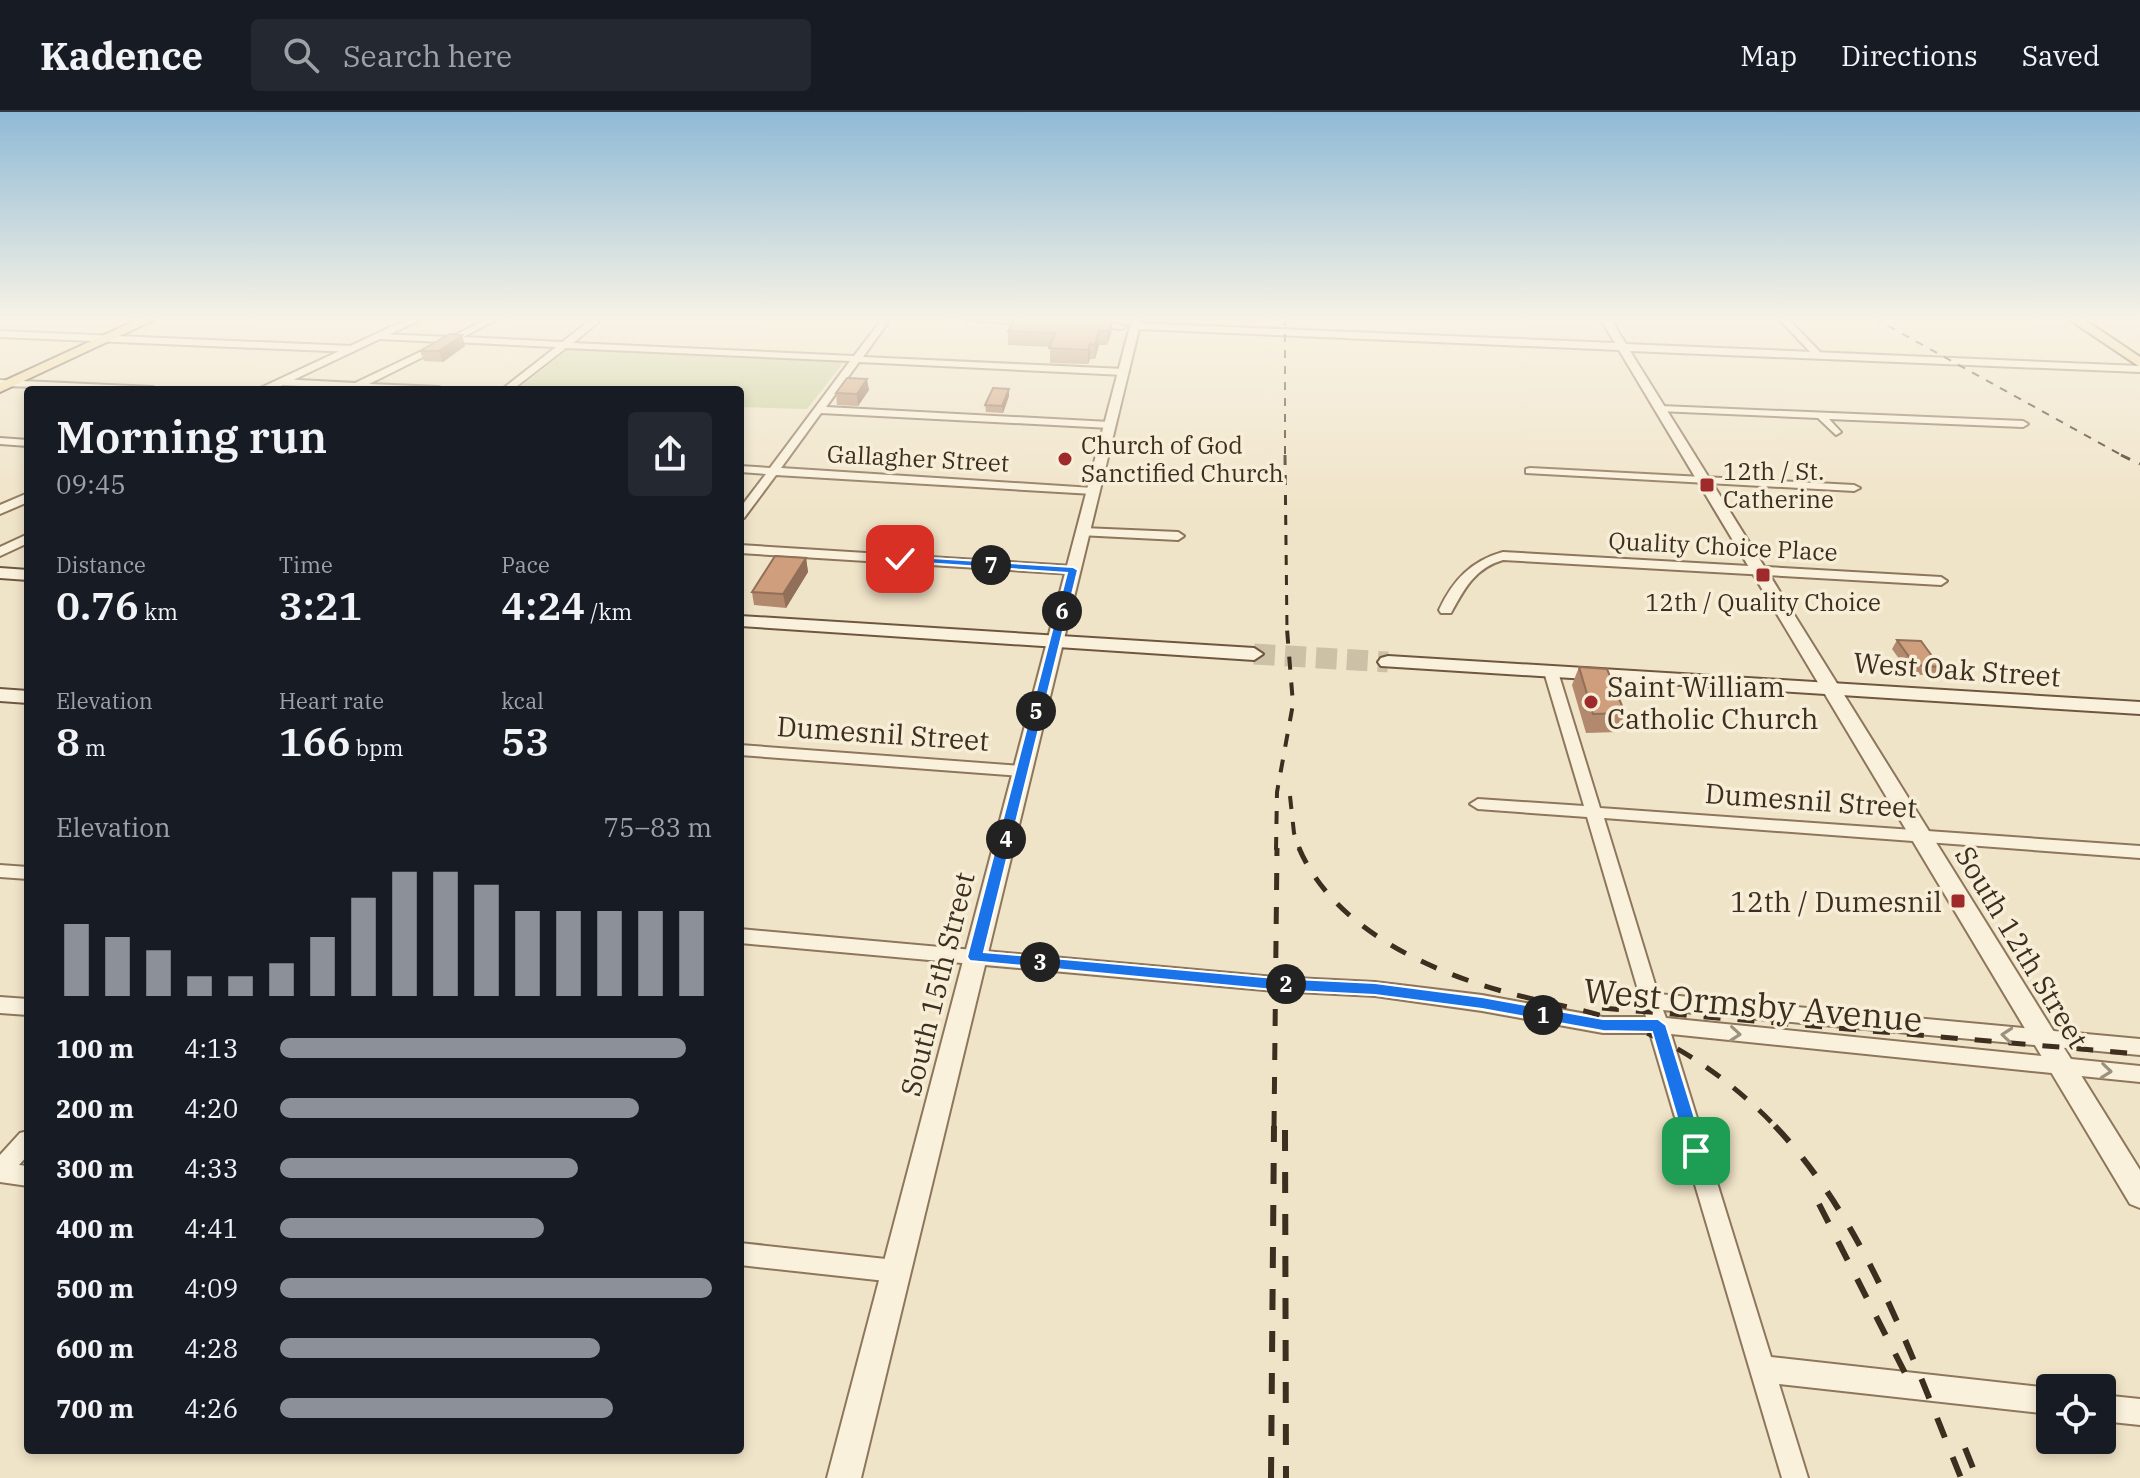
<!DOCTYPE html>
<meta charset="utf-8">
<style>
:root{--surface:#171b24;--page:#242831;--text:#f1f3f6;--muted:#9ea1a6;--line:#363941;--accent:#8c9099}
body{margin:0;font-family:"IBM Plex Serif",serif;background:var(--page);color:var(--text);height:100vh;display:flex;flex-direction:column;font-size:30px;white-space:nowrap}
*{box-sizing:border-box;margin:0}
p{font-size:26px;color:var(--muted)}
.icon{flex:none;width:44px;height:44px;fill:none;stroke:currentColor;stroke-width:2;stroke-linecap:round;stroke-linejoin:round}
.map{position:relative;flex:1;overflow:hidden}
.panel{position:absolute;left:24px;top:274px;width:720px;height:1068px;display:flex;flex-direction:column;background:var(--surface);border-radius:8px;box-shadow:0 4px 12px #0003}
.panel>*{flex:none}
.fabs{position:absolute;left:2036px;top:1262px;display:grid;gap:16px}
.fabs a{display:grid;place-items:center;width:80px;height:80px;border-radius:8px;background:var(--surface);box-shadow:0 4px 12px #0003;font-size:40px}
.pin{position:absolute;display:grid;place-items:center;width:68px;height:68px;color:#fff;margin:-34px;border-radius:16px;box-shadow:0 4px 12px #0006}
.km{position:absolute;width:40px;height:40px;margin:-20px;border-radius:50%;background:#222;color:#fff;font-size:22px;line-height:40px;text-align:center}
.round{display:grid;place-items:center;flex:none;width:84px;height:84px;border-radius:8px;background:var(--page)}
.overview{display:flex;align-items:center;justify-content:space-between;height:136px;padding:0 32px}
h1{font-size:44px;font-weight:600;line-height:60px}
.stats{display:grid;grid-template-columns:repeat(3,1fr);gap:12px;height:136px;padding:8px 32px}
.stats div{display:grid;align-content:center}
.stats b{font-size:40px;font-weight:600}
.stats small{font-size:22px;font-weight:400}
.stats p{font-size:22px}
.chart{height:224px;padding:16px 32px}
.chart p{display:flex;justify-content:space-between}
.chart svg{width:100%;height:144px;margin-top:8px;stroke:var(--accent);stroke-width:6}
ul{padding:0 32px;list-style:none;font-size:26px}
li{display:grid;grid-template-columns:128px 96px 1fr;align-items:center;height:60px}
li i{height:20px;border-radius:10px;background:var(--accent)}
header{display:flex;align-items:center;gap:48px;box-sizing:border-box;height:112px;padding:0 40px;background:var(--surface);border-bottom:2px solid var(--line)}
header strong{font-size:38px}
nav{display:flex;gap:44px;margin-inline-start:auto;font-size:28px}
.search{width:560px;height:72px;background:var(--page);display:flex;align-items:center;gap:20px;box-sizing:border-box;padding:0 28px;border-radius:8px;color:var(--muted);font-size:30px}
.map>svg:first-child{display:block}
.green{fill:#c9cf9b}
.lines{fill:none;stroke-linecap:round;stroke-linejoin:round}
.secondary-tunnel{stroke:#ccc0a6;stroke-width:21;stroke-dasharray:21 10;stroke-linecap:butt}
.minor-casing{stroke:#8d765c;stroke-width:4}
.tertiary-casing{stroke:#8d765c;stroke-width:4}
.secondary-casing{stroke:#6f573f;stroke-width:4}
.primary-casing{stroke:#5b4430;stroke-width:4}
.minor{fill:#faf1dc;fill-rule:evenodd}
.tertiary{fill:#faf1dc;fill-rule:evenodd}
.secondary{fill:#faf1dc;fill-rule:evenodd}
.primary{fill:#f3d9a0;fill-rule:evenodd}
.rail-far4{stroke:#3d2e20;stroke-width:2;stroke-dasharray:8 8;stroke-linecap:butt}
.rail-far3{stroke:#3d2e20;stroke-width:3;stroke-dasharray:10 10;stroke-linecap:butt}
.rail-far2{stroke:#3d2e20;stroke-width:4;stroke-dasharray:13 13;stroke-linecap:butt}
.rail-far1{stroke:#3d2e20;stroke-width:5;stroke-dasharray:17 17;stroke-linecap:butt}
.rail{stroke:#3d2e20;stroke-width:6;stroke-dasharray:21 21;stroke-linecap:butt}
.wall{fill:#b2896c}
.shaded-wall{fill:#916f58}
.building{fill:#cf9f7d;stroke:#916f58;stroke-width:2}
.oneway{stroke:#9c907e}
.route{fill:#1a73e8;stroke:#fff;stroke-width:2}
.poi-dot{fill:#9e2a2b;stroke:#f7eed8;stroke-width:3}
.labels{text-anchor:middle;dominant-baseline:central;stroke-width:7;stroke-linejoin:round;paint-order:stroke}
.far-poi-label{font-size:24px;fill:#3d2e20;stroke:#f7eed8;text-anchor:start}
.far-street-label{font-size:24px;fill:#3d2e20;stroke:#f7eed8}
.street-label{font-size:28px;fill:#3d2e20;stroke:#f7eed8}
.poi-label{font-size:28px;fill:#3d2e20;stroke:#f7eed8;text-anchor:start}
.near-street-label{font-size:34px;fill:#3d2e20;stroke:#f7eed8}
</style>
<header>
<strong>Kadence</strong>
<div class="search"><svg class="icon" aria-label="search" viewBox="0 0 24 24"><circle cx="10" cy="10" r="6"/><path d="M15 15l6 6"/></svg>Search here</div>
<nav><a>Map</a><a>Directions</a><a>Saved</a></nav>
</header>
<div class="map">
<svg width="2140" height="1366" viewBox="0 0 2140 1366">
<rect width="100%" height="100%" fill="#f0e4c8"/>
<!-- green -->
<path class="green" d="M570,236L841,249L843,251L807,297L740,295V278H516Z"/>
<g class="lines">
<!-- secondary-tunnel -->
<path class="secondary-tunnel" d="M1254,542L1388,550"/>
<defs>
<path id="minor" d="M489,206H500L463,225L562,230L593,206H603L573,231L854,244L883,206H891L863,245L1124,257L1129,260L1124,263L859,250L826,295L1110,310L1115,313L1110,316L821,301L781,356L1093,376L1099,379L1093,382L776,363L744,406L740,407V396L766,362L740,360V354L770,356L850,249L566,236L512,278H501L556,235L453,230L369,272L439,275L444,278H343L345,276L280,273L275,270L280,267L355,271L441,230L381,227L377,224L378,222L451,225Z
M951,206H1009L1037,210L1033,213Z
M1133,206H1141L1138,216L1131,214Z
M1778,206H1787L1822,242V246H1816Z
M1093,209L1126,214L1122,217L1090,214V210Z
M0,219L352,234L356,237L352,240L0,225Z
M0,268L153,275L158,278L0,274Z
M1661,294L2023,309L2028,312L2023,315L1829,307L1841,320L1836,323L1818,306L1658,299V295Z
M0,326L28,328V334L0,332Z
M1530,356L1854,373L1860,376L1854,379L1526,361V357Z
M1083,416L1178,420L1184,424L1178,428L1079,423L1077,420Z
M28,422V431L0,444V435Z
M740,433L1073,454L1079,458L1073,462L740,441Z
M1503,440L1941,465L1947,469L1941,473L1503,448C1475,456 1464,477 1451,501H1441L1439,498C1453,468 1471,449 1503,440Z
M1551,556L1558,560L1600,696L2140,734V746L1604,706L1658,882L2140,927V943L1663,898L1666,906L2140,954V970L1671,922L1771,1245L2050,1276V1302L1779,1272L1808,1366H1782L1650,921H1603L1482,899L1375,884L1275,879L740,831V817L1275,865L1375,870L1482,883L1603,905H1646L1587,705L1478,697L1470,692L1478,687L1584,694L1544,560Z
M740,633L1022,654L1030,659L1022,664L740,643Z
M0,753L28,755V767L0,765Z
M0,885L28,887V903L0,901Z
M28,1019V1043L19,1053L28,1054V1074L0,1070V1043L20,1021Z
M740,1131L895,1148L903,1151L907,1159L903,1167L895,1170L740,1153Z
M2102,1283L2140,1287V1313L2102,1309Z"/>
<path id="tertiary" d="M410,206H424L272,278H256Z
M1600,206H1610L1626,232L2140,254V260L1630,239L2140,1058V1096L2130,1092L1619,238L1139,217L861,1366H827L1130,214L1135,211L1615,231Z
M28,381V390L0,402V393Z"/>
<path id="secondary" d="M0,456L28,458V468L0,466Z
M740,504L1254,536L1263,542L1254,548L740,514Z
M1388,544L2140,590V602L1381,554L1378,550L1381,546Z
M0,577L28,579V591L0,589Z"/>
<path id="primary" d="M141,206H158L0,280V271Z
M2067,206H2082L2140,245V255Z"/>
</defs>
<!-- minor casing -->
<use href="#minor" class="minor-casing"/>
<!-- tertiary casing -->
<use href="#tertiary" class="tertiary-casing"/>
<!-- secondary casing -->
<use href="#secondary" class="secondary-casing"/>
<!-- primary casing -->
<use href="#primary" class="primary-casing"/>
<!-- minor -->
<use href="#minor" class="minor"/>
<!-- tertiary -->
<use href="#tertiary" class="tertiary"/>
<!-- secondary -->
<use href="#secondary" class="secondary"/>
<!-- primary -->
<use href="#primary" class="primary"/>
<!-- rail-far4 -->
<path class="rail-far4" d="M1285,206V345
M1874,206L2125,345"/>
<!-- rail-far3 -->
<path class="rail-far3" d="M1285,343L1287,519
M2121,343L2140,352"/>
<!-- rail-far2 -->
<path class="rail-far2" d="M1290,684L1294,721L1300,738
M1276,738L1277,680L1293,592L1287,517"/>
<!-- rail-far1 -->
<path class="rail-far1" d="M1299,736C1333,816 1430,860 1509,881C1550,892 1593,898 1633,915C1687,937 1737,974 1777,1016
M1602,896L2140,942
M1274,1016L1277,736"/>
<!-- rail -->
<path class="rail" d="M1775,1014C1866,1110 1912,1245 1961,1366
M1285,1018L1286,1366
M1819,1092L1908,1267
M1965,1336L1977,1366
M1271,1366L1274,1014"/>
</g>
<!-- wall -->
<path class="wall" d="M1008,219H1112L1107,233H1099L1095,247H1090L1088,252L1050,251V235L1008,233Z
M465,234L443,250L424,249L420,239Z
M1009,277V284L1003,301L986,300L985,293Z
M869,278L858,294L837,293L836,281Z
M806,446L808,460L786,496L754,493L752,480Z
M1897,528L1940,555L1935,564L1910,562L1892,537Z
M1579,555L1625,601L1618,620L1586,621L1572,573Z"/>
<!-- shaded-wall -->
<path class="shaded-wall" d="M1112,206V219L1107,233L1108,219Z
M1099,219V233L1095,247V233Z
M462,223L465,234L443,250L439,239Z
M1090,232V247L1088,252V238Z
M867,267L869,278L858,294L857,282Z
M1009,277V284L1003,301L1002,294Z
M806,446L808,460L786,496L783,482Z"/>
<!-- building -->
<path class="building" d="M1015,206H1112L1108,219H1099L1095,233L1090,232L1088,238L1049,236L1055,221L1008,219Z
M450,222L462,223L439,239H420Z
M847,266L867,267L857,282L836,281Z
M993,276L1009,277L1002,294L985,293Z
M775,444L806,446L783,482L752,480Z
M1897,528L1921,529L1940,555L1915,553Z
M1579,555L1607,557L1625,601L1593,602Z"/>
<!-- one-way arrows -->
<defs><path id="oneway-chevron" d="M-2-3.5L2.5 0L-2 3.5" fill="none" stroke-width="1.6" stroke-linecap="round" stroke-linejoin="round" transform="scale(2)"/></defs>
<g class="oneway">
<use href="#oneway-chevron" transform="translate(1735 922) rotate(5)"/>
<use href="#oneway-chevron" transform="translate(2007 923) rotate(-175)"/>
<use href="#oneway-chevron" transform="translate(2106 959) rotate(6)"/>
</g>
<!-- sky -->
<linearGradient id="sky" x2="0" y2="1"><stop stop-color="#8fbad6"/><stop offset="0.52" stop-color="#f8f3e6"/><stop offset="1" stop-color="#f8f3e6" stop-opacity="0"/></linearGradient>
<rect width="2140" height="398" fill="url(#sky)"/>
<!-- route -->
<path class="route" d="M900,444L1073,455L1078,458L984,840L1275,866L1375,871L1482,885L1603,907H1658L1666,913L1705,1039L1702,1044L1696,1046L1687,1039L1652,920L1603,919L1482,897L1375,883L1275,878L970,849L967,845L1067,461L896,449Z"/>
<!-- markers -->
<g class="poi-dot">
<circle cx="1065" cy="347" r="8"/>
<rect x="1699" y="365" width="16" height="16" rx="4"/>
<rect x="1755" y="455" width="16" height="16" rx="4"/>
<circle cx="1591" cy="590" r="8"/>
<rect x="1950" y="781" width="16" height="16" rx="4"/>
</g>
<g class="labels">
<!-- far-poi labels -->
<g class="far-poi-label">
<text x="1081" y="333">Church of God<tspan x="1081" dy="28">Sanctified Church</tspan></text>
<text x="1723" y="359">12th / St.<tspan x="1723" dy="28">Catherine</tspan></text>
<text x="1763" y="490" text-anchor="middle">12th / Quality Choice</text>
</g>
<!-- far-street labels -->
<g class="far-street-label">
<text transform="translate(918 346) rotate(3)">Gallagher Street</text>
<text transform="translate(1723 434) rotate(3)">Quality Choice Place</text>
</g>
<!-- street labels -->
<g class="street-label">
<text transform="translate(1957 557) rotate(4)">West Oak Street</text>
<text transform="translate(883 621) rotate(4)">Dumesnil Street</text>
<text transform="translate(1811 688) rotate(4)">Dumesnil Street</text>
<text transform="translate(2022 835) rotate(59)">South 12th Street</text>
<text transform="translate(937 872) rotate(-76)">South 15th Street</text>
</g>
<!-- poi labels -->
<g class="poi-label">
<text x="1607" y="574">Saint William<tspan x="1607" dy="32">Catholic Church</tspan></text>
<text x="1942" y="789" text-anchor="end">12th / Dumesnil</text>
</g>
<!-- near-street labels -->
<g class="near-street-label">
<text transform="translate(1753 892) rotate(5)">West Ormsby Avenue</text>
</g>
</g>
</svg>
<div class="fabs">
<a><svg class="icon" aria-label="locate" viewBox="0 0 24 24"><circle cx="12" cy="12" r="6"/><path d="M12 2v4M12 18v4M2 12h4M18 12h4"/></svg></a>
</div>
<div class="pin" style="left:1696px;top:1039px;background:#1e9e55"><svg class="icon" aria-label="arrive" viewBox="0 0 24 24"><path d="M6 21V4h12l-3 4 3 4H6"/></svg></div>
<div class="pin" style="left:900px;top:447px;background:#d93025"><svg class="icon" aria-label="check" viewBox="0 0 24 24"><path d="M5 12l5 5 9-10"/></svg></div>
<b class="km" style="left:1543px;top:903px">1</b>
<b class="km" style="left:1286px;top:872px">2</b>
<b class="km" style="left:1040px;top:850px">3</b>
<b class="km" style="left:1006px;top:727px">4</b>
<b class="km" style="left:1036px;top:599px">5</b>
<b class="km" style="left:1062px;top:499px">6</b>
<b class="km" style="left:991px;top:453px">7</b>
<section class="panel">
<div class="overview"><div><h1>Morning run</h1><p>09:45</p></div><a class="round"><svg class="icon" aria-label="share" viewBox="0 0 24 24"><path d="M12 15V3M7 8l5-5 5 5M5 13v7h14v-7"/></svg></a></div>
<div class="stats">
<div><p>Distance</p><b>0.76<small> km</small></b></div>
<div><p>Time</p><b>3:21</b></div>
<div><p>Pace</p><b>4:24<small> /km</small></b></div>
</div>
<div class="stats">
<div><p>Elevation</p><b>8<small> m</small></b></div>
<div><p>Heart rate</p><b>166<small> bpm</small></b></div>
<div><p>kcal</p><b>53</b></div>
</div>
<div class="chart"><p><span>Elevation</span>75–83 m</p>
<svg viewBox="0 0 160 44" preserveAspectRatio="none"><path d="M5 44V22M15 44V26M25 44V30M35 44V38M45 44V38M55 44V34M65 44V26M75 44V14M85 44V6M95 44V6M105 44V10M115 44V18M125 44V18M135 44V18M145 44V18M155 44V18"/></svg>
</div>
<ul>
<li><b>100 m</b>4:13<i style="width:94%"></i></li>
<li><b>200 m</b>4:20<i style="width:83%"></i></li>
<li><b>300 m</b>4:33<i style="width:69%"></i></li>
<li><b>400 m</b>4:41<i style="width:61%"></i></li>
<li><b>500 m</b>4:09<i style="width:100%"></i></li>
<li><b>600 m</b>4:28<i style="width:74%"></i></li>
<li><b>700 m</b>4:26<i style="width:77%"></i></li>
</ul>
</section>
</div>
